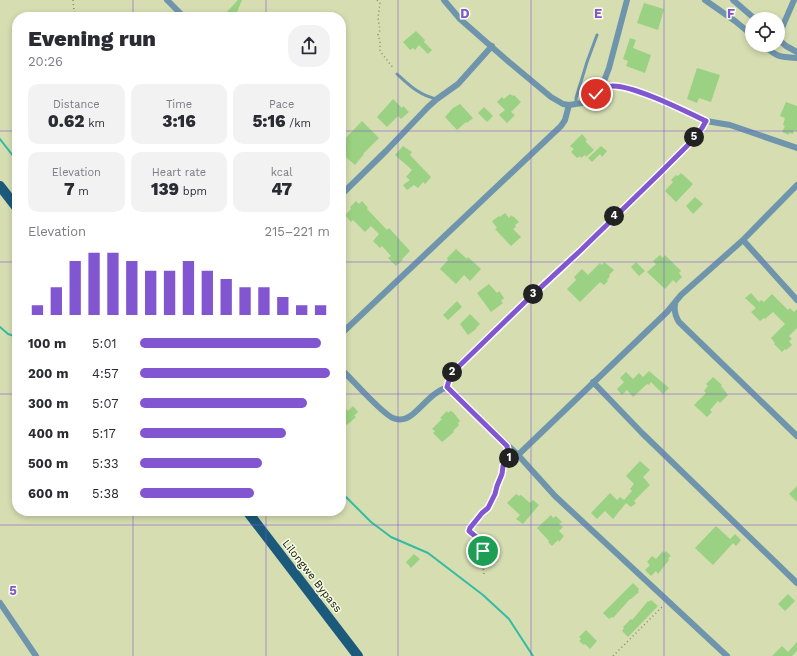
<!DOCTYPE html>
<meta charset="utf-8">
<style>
:root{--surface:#fff;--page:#f2f2f3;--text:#2b2b33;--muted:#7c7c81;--accent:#8156d0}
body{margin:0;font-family:"Work Sans",sans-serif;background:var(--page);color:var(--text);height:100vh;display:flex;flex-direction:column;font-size:15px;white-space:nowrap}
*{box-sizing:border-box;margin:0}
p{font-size:13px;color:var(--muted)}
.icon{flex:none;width:22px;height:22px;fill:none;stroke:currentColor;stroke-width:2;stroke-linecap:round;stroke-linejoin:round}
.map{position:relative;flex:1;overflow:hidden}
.drawer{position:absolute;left:12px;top:12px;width:334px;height:504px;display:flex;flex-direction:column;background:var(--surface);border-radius:16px;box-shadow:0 2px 6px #0003}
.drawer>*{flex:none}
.controls{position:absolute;left:745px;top:12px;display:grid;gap:8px}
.controls a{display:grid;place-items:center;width:40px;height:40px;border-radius:50%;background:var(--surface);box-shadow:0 2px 6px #0003;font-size:20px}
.pin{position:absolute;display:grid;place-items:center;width:34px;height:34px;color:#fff;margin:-17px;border:2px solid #fff;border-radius:50%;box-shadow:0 1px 4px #0007}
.km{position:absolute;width:20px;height:20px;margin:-10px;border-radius:50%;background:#222;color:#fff;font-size:11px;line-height:20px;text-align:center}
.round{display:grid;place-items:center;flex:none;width:42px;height:42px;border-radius:16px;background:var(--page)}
.head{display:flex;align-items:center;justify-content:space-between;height:68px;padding:0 16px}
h1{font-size:22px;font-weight:800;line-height:30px}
.metrics{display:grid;grid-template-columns:repeat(3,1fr);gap:6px;height:68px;padding:4px 16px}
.metrics div{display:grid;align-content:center;border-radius:10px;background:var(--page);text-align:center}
.metrics b{font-size:17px;font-weight:800}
.metrics small{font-size:11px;font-weight:400}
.metrics p{font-size:11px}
.chart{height:112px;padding:8px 16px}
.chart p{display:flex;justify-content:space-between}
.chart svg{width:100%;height:72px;margin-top:4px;stroke:var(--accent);stroke-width:6}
ul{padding:0 16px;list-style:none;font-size:13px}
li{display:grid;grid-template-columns:64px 48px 1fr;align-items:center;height:30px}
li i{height:10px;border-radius:5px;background:var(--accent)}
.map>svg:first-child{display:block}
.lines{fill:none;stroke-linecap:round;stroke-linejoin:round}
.stream{stroke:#33bca1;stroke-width:2}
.building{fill:#9bd182}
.path{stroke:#878c6c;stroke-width:1.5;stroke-dasharray:1 3;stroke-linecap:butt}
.lane{stroke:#6f95ac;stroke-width:3}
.street{stroke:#6f95ac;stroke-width:6}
.primary{stroke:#1b5a7b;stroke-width:10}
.route-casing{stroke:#fff;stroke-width:8}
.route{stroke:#8156d0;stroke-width:5}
.grid{fill:none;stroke:#8156d0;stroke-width:1;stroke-opacity:0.55}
.labels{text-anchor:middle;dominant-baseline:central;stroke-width:3;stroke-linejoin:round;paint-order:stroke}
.street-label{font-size:11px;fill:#111304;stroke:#f7fce5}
.grid-label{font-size:13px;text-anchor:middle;font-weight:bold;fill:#8156d0;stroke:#f7fce5;stroke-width:3;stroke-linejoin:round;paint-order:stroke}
</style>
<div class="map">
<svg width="797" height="656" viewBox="0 0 797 656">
<rect width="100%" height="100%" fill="#d5ddb1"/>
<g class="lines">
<!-- stream -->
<path class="stream" d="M0,139L17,161
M0,327L8,334L17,337
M341,492L371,522L391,537L428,553L483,595L509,619L533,656"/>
</g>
<!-- building -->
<path class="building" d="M238,0H242L237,12L242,17H222Z
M644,3L664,9L658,30L637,23Z
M416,31L425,40L424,42L432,50L428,54L419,45L415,50L413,48L410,50L403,42Z
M630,38L636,40L633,48L651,55L645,73L626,66L628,61L623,59Z
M697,68L720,75L711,102L699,98L697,103L687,99Z
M510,94L513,96L514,95L521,102L511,112L515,115L507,123L499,115L505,110L497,102L502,97L504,99Z
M393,99L402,108L403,106L409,112L401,119L398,116L387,127L377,117Z
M786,102L797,106V131L794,130L793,134L789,133V135L782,132L785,126L783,125L785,118L780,116Z
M460,104L473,118L467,123L466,122L457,130L445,117L453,108Z
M484,107L493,116L487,122L478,113Z
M362,121L379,138L363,154H364L355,165L341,153L345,148L341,143Z
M582,134L587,140L585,141L594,150L586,157L585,155L581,158L580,156L577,158L571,152L574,149L570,146Z
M403,146L412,152L410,155L431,177L425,184L423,182L418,188L414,185L407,190L403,185L410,180L406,177L412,170L395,155Z
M601,146L607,151L602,157L600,154L592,162L588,158Z
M681,173L693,184L676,202L665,191L673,182L671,180L676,175L678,176Z
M695,197L703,204L693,214L686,206Z
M356,201L359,204L362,201L368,208L367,209L387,230L389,228L410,251L402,259L403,260L396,266L388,258L391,256L382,246L380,248L373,241L379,234L371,226L365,232L353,220L351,222L345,215L351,209L350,207Z
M505,213L509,218L511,215L512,217L513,216L519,222L515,225L516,227L513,229L521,237L511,246L495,229L497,228L492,221L499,216L500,217Z
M456,249L467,259L468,257L481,269L470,281L464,275L456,284L440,269L448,260L447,258Z
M660,255L663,258L665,255L681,271L679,273L682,277L676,283L673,280L665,289L647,272L656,264L653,261Z
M604,262L614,270L609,275L610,276L607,280L608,281L604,285L600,282L580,302L567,289L576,280L574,277L582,269L588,275L600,263L602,265Z
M636,262L645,271L639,276L631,267Z
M489,284L497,293L499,291L504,298L501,301L503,303L491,312L477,293Z
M751,293L759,302L761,300L764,302L772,294L788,310L790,308L794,312L797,309V328L789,336L792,339L789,341L792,345L786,350L785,349L782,352L774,344L775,343L771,338L785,324L773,312L765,319L764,318L760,321L751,312L756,308L745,298Z
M457,301L462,307L448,320L443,315Z
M470,314L480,324L476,328V329L468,335L460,324Z
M649,371L669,388L663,394L651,382L649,385L647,384L633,397L627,390L622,395L617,389L624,382L620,378L626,372L633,379L639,373L643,377Z
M713,377L722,385L721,386L728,395L720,403L718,401L710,410L712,412L707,417L694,405L706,393L704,391L708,386L706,384Z
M353,406L358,412L354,416L356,417L347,425L346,424L344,425L341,422V414L346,409L348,411Z
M447,411L448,413L450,411L453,412L460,421L458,423L459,425L453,431L454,432L442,442L433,433L435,431L432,429L442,419L440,418Z
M640,461L650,470L643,477L650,485L634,501L636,503L631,507L626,503L613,519L605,511L597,519L591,513L610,493L617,500L620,497L624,500L632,491L630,489L634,484L626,476Z
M797,486V502L789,494Z
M516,494L519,496L521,495L530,503L533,500L539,505L523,524L516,519L520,515L507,503Z
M551,515L553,518L556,516L562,522L559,524L563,527L559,531L564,536L559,542L558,540L552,546L548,542L549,541L537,528Z
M716,526L730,539L735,534L741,540L736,546L733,543L713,565L695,548Z
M663,551L664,553L666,551L671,556L668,558L669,560L658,574L656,571L651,576L645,570L650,565L647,562L652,556L656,559Z
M414,554L420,559L411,568L406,562Z
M633,583L639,589L638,591L639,592L631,599H630L613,618L612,617L609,619L603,613Z
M788,594L795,601L785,611L778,604Z
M651,600L658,606L628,637L622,631L624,628L623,627L631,619L632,620L633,619L648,601L649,602Z
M586,630L597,641L590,649L585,644L584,645L579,641L581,639L579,637Z
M797,642V651L792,656H772L782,646L788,652Z"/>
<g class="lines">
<!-- path -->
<path class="path" d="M73,0L74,11L77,17
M377,0L380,3L378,18L380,30L378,35L380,42V51L394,69
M484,574L482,560L483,551L482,545L476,536L469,531L470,527L482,513L488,508L502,474L503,466L509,458V455
M613,656L664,605"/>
<!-- lane -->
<path class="lane" d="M397,74C409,85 420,96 437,99
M576,104V98L587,62L597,35"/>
<!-- street -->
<path class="street" d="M167,0L184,17
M444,0L460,19L509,62L551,97L563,104L569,105L582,103L606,87L612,86L624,87L653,98L706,121L730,125L797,148
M705,0L735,21L752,35
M733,0L755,19
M778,37L794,0
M778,39L786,46L797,52
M763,45C777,57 779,57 797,58
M601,89L609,68L627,0
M341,195L386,151L428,107L437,99L458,84L492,46
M743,240L797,300
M675,304C674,311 675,316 679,322L797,436
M341,334L561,126L565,120L569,105
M341,369C352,379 382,414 393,418C400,421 407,419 413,414C425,404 432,393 447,387
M593,382L642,433L797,583
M447,387L518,455L555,496L727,656
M447,387L451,374L456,368L579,251L659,174L688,145L702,128L706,121
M518,455L667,312L681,295L743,240L797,185
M0,603L36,656"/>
<!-- primary -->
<path class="primary" d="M0,186L17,208
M247,511L358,656"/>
</g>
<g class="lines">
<defs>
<path id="route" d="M483,551L480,540L469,531L470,528L482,513L488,508L495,494L497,486L502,474L503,466L509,458L507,446L447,387L451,374L525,302L580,251L659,174L688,145L702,128L706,121C685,111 633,85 612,86C605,86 601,90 596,94"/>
</defs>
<!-- route casing -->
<use href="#route" class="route-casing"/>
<!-- route -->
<use href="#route" class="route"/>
</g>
<!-- grid -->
<path class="grid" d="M133,0V17M266,0V17M398,0V656M531,0V656M664,0V656M0,131H17M341,131H797M0,262H17M341,262H797M0,394H17M341,394H797M133,511V656M266,511V656M0,525H797"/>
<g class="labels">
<!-- street labels -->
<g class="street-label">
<text transform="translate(312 576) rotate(52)">Lilongwe Bypass</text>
</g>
</g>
<g class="grid-label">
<text x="465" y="18">D</text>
<text x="598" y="18">E</text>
<text x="731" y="18">F</text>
<text x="13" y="595">5</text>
</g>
</svg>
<div class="controls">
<a><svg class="icon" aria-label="locate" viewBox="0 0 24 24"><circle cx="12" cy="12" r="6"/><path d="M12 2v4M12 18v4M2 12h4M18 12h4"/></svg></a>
</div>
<div class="pin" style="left:483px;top:551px;background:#1e9e55"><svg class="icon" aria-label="arrive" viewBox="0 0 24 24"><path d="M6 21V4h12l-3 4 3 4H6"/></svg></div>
<div class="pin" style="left:596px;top:94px;background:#d93025"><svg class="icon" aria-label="check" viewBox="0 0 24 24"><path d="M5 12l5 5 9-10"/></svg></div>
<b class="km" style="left:509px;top:458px">1</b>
<b class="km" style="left:452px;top:372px">2</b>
<b class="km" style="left:533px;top:294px">3</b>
<b class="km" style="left:614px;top:216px">4</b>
<b class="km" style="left:694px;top:137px">5</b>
<section class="drawer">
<div class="head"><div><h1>Evening run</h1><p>20:26</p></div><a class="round"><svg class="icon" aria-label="share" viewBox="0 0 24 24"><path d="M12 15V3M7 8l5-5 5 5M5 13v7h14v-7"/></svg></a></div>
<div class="metrics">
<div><p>Distance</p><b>0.62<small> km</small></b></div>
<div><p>Time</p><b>3:16</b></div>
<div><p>Pace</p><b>5:16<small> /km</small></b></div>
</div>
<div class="metrics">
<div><p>Elevation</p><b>7<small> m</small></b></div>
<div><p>Heart rate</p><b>139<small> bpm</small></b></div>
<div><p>kcal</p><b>47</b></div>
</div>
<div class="chart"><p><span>Elevation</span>215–221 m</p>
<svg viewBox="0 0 160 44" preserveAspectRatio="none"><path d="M5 44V38M15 44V27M25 44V11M35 44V6M45 44V6M55 44V11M65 44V17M75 44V17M85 44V11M95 44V17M105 44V22M115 44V27M125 44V27M135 44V33M145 44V38M155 44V38"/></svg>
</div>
<ul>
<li><b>100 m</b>5:01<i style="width:95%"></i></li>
<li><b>200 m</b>4:57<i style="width:100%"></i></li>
<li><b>300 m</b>5:07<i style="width:88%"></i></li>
<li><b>400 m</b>5:17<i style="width:77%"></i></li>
<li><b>500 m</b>5:33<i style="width:64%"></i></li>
<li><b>600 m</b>5:38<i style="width:60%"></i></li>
</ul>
</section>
</div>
